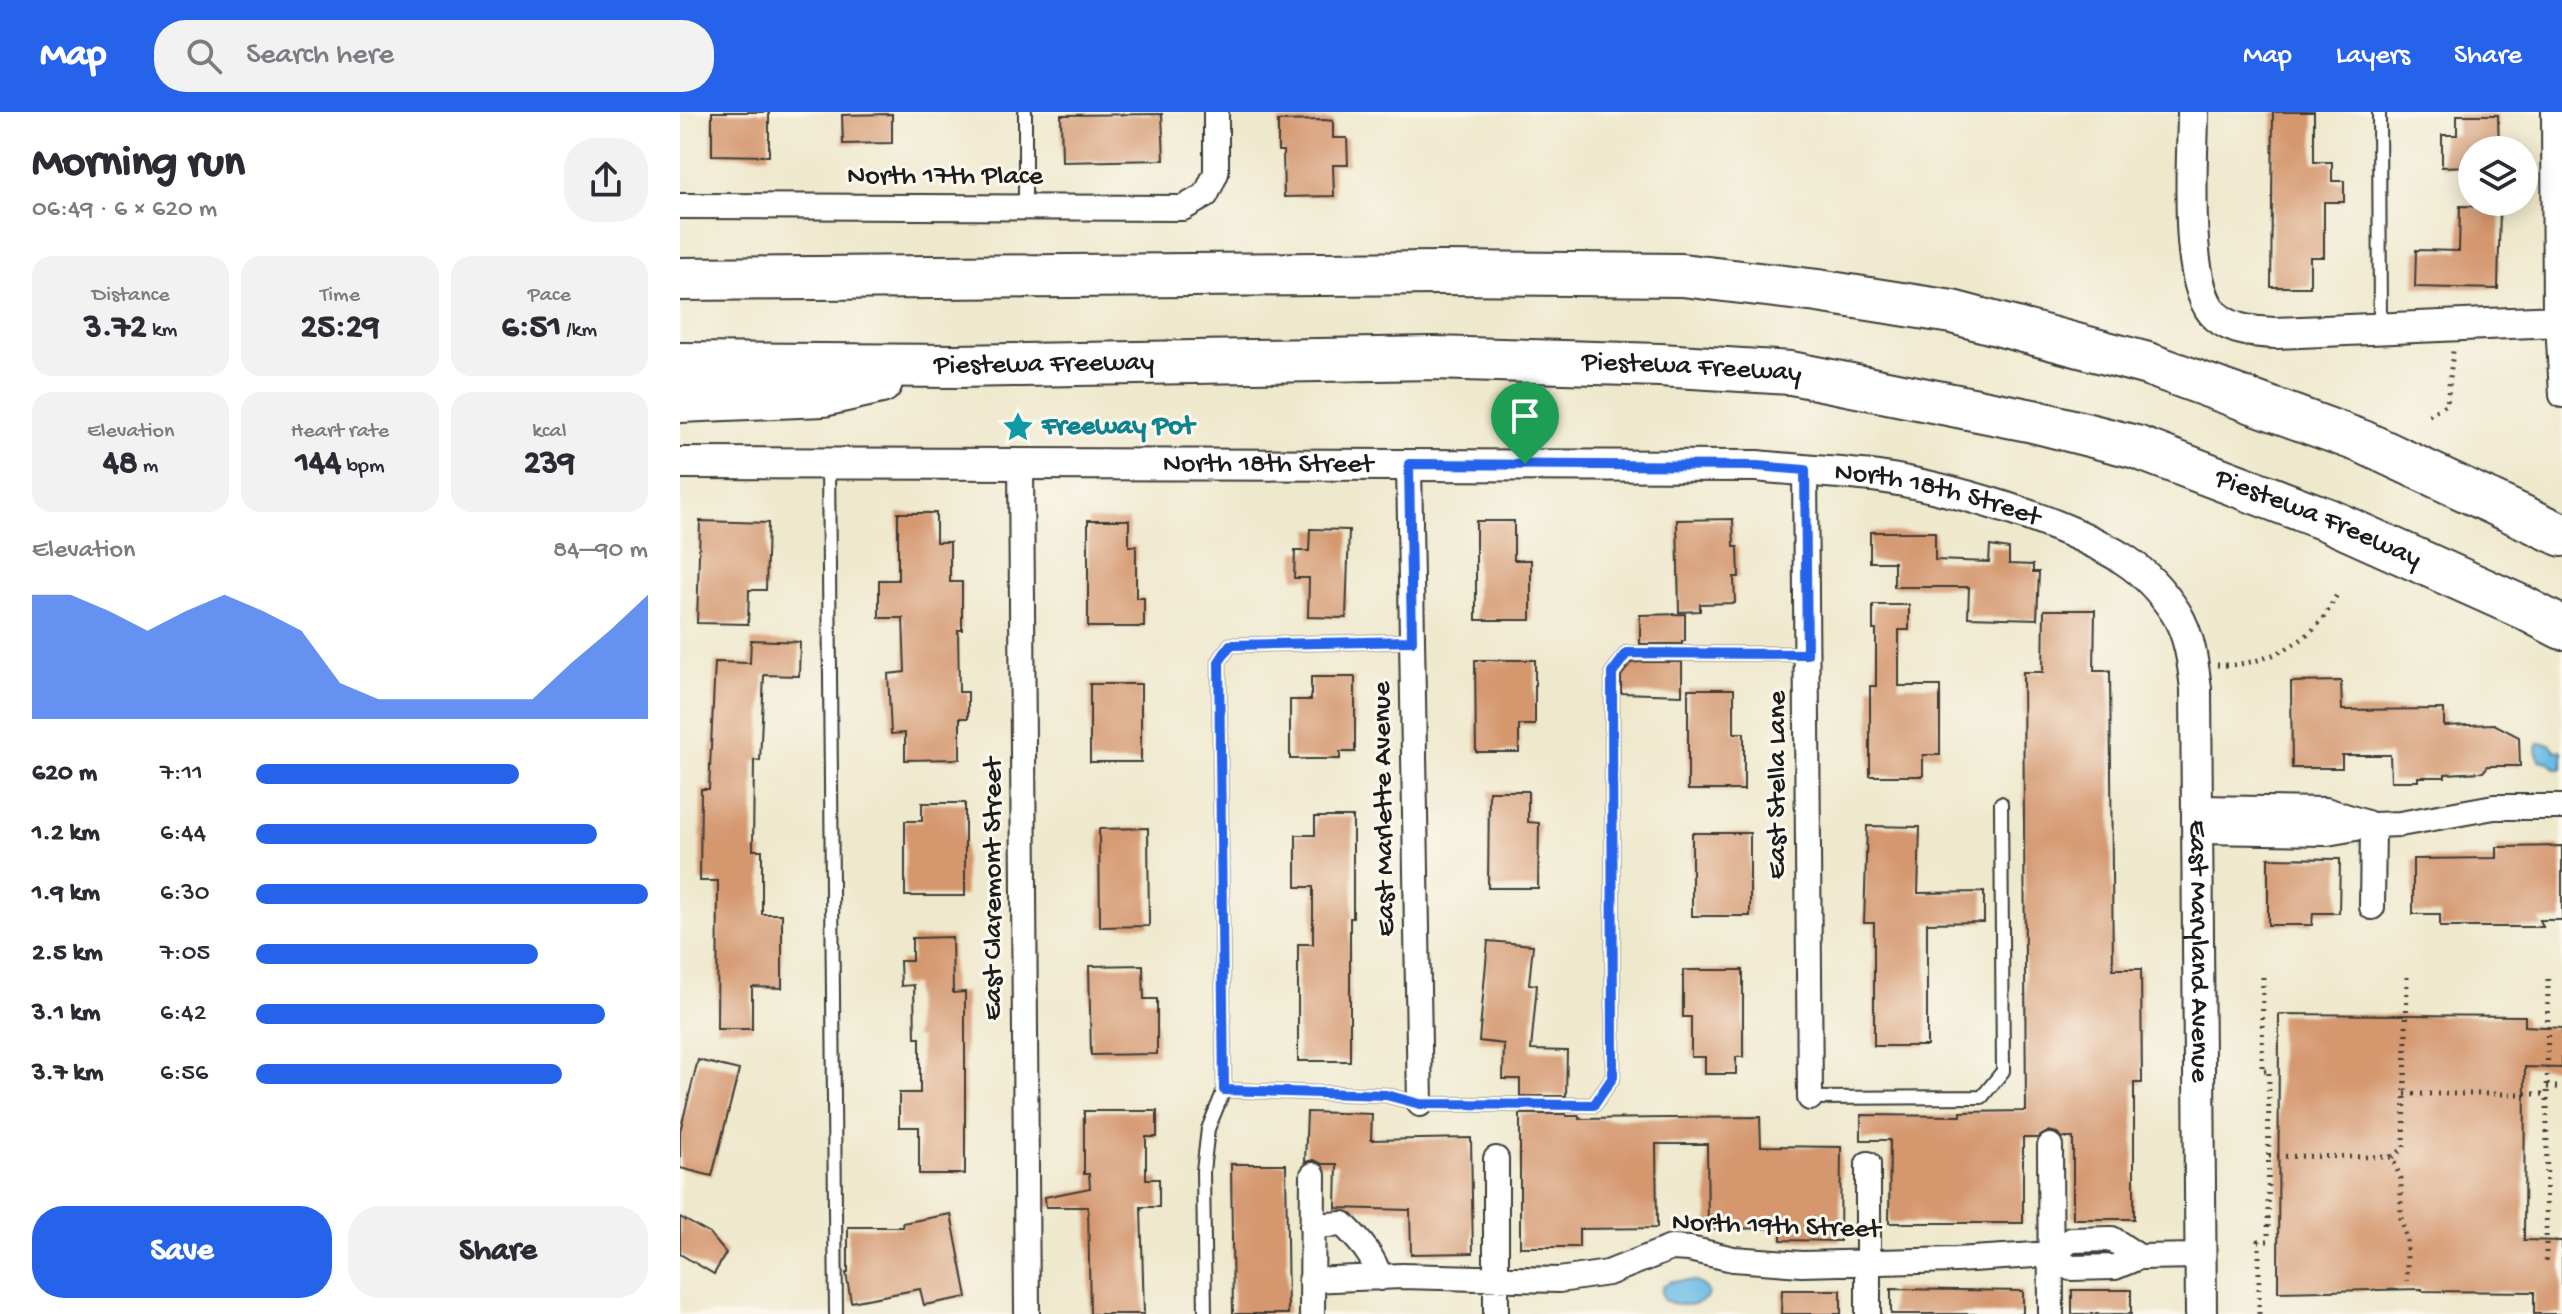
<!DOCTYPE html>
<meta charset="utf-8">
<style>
:root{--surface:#fff;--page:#f2f2f3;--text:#2b2b33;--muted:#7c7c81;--accent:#2563eb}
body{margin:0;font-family:"Gochi Hand",sans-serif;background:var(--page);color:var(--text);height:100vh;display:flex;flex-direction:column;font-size:30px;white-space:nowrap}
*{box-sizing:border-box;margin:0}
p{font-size:26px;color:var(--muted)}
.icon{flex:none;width:44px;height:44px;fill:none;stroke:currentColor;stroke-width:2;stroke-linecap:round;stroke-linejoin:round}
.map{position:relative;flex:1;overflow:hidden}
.side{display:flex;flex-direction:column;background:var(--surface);width:680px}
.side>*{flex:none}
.tools{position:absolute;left:1778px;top:24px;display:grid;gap:16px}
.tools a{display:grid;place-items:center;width:80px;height:80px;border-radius:50%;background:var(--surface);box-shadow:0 4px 20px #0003;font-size:40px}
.pin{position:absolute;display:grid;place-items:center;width:68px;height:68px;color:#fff;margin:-82px -34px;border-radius:50% 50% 50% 0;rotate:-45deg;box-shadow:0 0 8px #0007}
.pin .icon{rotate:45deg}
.round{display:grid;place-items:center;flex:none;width:84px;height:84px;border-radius:32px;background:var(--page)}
.overview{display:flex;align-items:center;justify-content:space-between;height:136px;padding:0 32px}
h1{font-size:44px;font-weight:700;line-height:60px}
.figures{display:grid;grid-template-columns:repeat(3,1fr);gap:12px;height:136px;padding:8px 32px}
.figures div{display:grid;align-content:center;border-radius:20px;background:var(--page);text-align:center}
.figures b{font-size:34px;font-weight:700}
.figures small{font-size:22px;font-weight:400}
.figures p{font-size:22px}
.chart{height:224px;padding:16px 32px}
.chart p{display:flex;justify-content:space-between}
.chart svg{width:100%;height:144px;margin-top:8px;fill:var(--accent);opacity:.7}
.button{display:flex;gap:16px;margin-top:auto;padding:16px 32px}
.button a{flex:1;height:92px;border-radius:32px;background:var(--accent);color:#fff;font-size:32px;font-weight:700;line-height:92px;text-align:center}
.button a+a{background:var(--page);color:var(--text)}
ul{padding:0 32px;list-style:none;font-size:26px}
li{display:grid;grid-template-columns:128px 96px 1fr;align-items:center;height:60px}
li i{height:20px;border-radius:10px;background:var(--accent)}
header{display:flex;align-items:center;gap:48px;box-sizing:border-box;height:112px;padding:0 40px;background:var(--accent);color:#fff}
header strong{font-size:38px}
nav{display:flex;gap:44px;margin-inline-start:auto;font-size:28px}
.search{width:560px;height:72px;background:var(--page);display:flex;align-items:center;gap:20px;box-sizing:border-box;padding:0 28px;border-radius:32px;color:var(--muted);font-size:30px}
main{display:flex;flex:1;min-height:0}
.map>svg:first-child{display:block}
.water{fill:#6bbce6;stroke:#446c81;stroke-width:2}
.building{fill:#d4976e}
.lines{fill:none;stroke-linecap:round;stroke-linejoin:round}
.service-casing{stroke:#3c3b36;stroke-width:16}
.minor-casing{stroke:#3c3b36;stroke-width:28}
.tertiary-casing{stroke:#3c3b36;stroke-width:34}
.motorway-casing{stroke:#3c3b36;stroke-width:46}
.path{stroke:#3c3b36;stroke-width:5;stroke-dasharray:2 6;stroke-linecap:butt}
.service{stroke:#fff;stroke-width:12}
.minor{stroke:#fff;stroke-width:24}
.tertiary{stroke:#fff;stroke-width:30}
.motorway{stroke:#fff;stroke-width:42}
.route-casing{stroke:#fff;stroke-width:16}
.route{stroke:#2563eb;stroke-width:10}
.labels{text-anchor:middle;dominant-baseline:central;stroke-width:6;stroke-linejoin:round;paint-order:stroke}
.street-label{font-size:28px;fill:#1c1c1c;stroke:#fbf7ec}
.culture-label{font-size:28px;font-weight:bold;fill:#0d838f;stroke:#fbf7ec;text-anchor:start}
</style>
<header>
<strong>Map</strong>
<div class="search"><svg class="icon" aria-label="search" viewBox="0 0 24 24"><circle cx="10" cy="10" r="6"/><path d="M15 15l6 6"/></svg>Search here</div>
<nav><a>Map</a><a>Layers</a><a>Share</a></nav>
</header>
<main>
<section class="side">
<div class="overview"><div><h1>Morning run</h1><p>06:49 · 6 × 620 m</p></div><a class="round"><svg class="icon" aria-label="share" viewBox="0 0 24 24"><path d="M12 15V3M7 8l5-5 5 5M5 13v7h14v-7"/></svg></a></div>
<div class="figures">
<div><p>Distance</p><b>3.72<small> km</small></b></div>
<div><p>Time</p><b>25:29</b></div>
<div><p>Pace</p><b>6:51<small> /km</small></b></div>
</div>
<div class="figures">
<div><p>Elevation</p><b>48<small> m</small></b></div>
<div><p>Heart rate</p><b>144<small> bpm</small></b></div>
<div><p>kcal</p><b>239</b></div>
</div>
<div class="chart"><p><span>Elevation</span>84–90 m</p>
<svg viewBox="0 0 160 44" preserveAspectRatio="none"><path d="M0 44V6L10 6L20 11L30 17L40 11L50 6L60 11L70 17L80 33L90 38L100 38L110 38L120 38L130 38L140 27L150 17L160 6V44z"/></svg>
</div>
<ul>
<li><b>620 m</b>7:11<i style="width:67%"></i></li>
<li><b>1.2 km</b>6:44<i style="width:87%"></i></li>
<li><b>1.9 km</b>6:30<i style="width:100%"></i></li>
<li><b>2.5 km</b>7:05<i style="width:72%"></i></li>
<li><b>3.1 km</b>6:42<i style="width:89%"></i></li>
<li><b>3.7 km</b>6:56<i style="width:78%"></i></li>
</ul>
<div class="button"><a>Save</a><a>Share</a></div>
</section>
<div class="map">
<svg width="1882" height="1202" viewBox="0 0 1882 1202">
<rect width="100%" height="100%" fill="#fbf7ec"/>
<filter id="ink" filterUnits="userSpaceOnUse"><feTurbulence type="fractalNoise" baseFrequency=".0125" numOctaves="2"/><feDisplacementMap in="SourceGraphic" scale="16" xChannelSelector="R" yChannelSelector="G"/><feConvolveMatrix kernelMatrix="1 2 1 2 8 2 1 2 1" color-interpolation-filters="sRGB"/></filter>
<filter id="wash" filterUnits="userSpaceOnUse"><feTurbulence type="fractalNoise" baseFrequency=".006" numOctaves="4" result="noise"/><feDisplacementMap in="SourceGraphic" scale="32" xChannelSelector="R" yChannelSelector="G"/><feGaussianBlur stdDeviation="1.8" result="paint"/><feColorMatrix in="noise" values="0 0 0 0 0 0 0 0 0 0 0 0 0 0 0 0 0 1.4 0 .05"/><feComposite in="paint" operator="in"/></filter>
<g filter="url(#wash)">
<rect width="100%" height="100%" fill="#eee8cc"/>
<!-- water -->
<path class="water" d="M1859,631L1870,632L1876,639H1882V657H1876L1869,650L1859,648L1856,638Z
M992,1169C1007,1169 1022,1166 1029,1182C1020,1196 999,1195 984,1188L981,1180L983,1174Z"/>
<g id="blocks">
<!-- building -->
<path class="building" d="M32,0H89V44L32,43Z
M1593,0H1634V50H1652V69H1664V90H1644V145H1630V175H1591Z
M212,2V31L163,32L162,3Z
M482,2L484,48L382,50L381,3Z
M1777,3H1818L1819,38H1792V54L1762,55V23H1777Z
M644,8L653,9V26H667L668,53H653L654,84L604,85L603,39H598V9Z
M1780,94L1820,95L1818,177L1735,175L1736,138L1779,139Z
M218,401H256V430H270V470H282V518H278L279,580H288V606H280V647L225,648V621L211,622L208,562L225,560L223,506H199V468H218Z
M1053,407L1054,435H1058L1059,465H1054L1055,491L1020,492V499L999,500L997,408Z
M408,408H449V434H456V486H464V515H408Z
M20,409L88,411L86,478H69L68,512L17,511Z
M796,409H834V448H851V508H796Z
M630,417L669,418L666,506L628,505L629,466H614L615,439H629Z
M1190,420H1255V448L1309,450L1310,434L1329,437V452L1353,453V460H1359L1357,507L1288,505L1289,475H1214V450H1190Z
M1193,493H1229V518H1219V574H1260V643H1243V664H1190V574H1196V518H1193Z
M1364,498H1415L1414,559H1430L1433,857H1461L1462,971H1454V1107H1393V1026H1383L1377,1021L1369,1019L1357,1026H1343V1111H1209L1210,1028H1181V1003L1281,1004V1000L1346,999L1343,560H1363Z
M1005,502V529H1002V532H960V503Z
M71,528L120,530L119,564L84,563L80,649L74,648L73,738H82V802H102V876L72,875V917H37L38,769H20L21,677H29L35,550L70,551Z
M795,548H855V613H839V640H796Z
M960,550H1002V583L941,581V564L951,551Z
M631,565H675V640H660V647H610V588H631Z
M1661,569L1662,598L1764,597V614L1814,612L1839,625L1840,654H1808L1803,660L1765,662V665H1738V669H1711L1710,643H1662V656H1612L1611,570Z
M410,572H461V650H410Z
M1008,577H1054V621H1064V678H1008Z
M809,679H848V710L859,711L858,776H808Z
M242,691H285V784H225V709H242Z
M635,705H673V806H670V949H618V832H633V775H616V723H635Z
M1187,714L1240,715L1238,781L1304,780V810L1247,811V934H1194V811H1184Z
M468,716L469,814L420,815L419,717Z
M1012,721H1070V804H1012Z
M1882,734V808H1860L1863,815H1760V802H1733V747L1817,746V735Z
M1588,746L1660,747L1659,801H1633L1632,813H1588Z
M272,825L273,881L285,880V1062H239V1015H219V981H240V926H235L234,873L221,874L220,849H232V826Z
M808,829L853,833L849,872L857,873L851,938L887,939L886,984H840V967H823L824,932L799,929Z
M463,853L464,887H477V942L411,943L409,854Z
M1003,858H1063V945H1056V962H1025V945H1011V905H1003Z
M1599,902L1845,904V914L1882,916V956L1845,955L1844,1128L1882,1129V1202H1854V1180L1742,1179V1177L1598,1180Z
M18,948L59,958L32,1064L0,1056V1019Z
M404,999H477V1025H466V1067H479V1095H461L464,1202H410L408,1095H366L365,1085L410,1076L409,1062H404Z
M627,1000L692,1002L691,1028L791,1026L793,1141L731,1142L730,1098L656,1096L657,1052H642L634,1048L625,1050Z
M840,1002H886V1004H899V1007L1080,1005L1081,1034L1161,1035L1160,1129L1101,1128V1116L1028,1117L1027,1032H976L977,1116L899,1117V1135H840Z
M551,1052H606L608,1202H553Z
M271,1102L287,1185L244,1193L240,1177L171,1190L166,1161H168V1115H223L222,1111Z
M0,1105L30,1122L46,1141L34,1162L0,1142Z
M1211,1177L1343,1179V1202H1211Z
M1102,1178H1161V1202H1101Z
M1392,1178H1451V1202H1392Z"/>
</g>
</g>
<g filter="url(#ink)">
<use href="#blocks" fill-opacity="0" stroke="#3c3b36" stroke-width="2"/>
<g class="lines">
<defs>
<path id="service" d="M345,0V95
M1699,0L1700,216
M148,351L156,1202
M544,978L706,983L740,992L914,993L933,965L932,561L947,541L1127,542
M1130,986L1302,985L1323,959L1321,691
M525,1202L523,1059L528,1017L544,978L539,550L550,533L732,529"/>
<path id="minor" d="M0,94L503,96L526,83L536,61V0
M1878,209L1882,283
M341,351L347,1202
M729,352L740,992
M1125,358L1130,986
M1518,696L1646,698L1687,711
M1518,719L1647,721L1693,713L1720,712L1814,695H1882
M1692,795L1693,713
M1370,1034L1371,1202
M632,1114L663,1112C680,1129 693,1143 700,1166
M1372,1142L1390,1156L1435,1155L1459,1145L1521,1144
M631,1168L722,1164L879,1168L928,1161L991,1136L1009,1137L1053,1147L1122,1152L1276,1148L1372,1142L1391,1128L1432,1127L1459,1145
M632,1202L633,1063
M816,1202V1047
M1188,1202V1052"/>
<g id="tertiary">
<path d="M1513,0C1513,45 1502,177 1537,205C1553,219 1576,220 1596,221L1878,209L1877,0"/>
<path id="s1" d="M0,351L1077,354C1115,358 1154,360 1192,364C1267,374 1382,408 1445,448C1465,461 1483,481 1496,501C1510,524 1513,551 1516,577L1521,1202"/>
</g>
<g id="motorway">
<path d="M0,167L760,161L1002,163L1138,179L1272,200L1468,252L1683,330L1882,423"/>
<path id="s2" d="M0,252L276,254L754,246L980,253L1111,261L1353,309L1456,335L1648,408L1844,496L1882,516"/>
<path d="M0,289L143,283L201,270"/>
</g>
</defs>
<!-- service casing -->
<use href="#service" class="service-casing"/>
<!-- minor casing -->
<use href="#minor" class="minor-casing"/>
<!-- tertiary casing -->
<use href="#tertiary" class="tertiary-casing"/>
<!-- motorway casing -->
<use href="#motorway" class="motorway-casing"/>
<!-- path -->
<path class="path" d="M1749,303L1767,292L1773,239
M1537,553C1573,555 1617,538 1640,510C1647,502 1651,492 1657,483
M1727,865L1724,1036L1712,1045L1721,1067V1107L1727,1128V1169
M1867,975H1882
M1725,982H1867
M1589,1044L1712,1045
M1866,1149L1868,865
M1579,1202V1129H1588L1589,958L1582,959L1583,865"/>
<!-- service -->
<use href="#service" class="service"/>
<!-- minor -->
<use href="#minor" class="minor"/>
<!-- tertiary -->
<use href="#tertiary" class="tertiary"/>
<!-- motorway -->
<use href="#motorway" class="motorway"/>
</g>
</g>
<g class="lines" filter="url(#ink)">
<defs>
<path id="route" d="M729,352L1077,354L1125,358L1127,542L947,541L932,561L933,965L914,993L740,992L706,983L544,978L539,550L550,533L732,529Z"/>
</defs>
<!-- route casing -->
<use href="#route" class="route-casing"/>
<!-- route -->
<use href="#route" class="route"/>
</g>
<!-- icons -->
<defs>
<symbol id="sight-bare" viewBox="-9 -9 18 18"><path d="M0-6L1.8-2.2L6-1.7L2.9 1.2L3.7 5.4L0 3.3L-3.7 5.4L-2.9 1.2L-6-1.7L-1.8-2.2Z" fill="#0f9aa8" stroke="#fbf7ec" stroke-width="2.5" paint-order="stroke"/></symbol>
</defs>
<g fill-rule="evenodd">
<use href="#sight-bare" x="316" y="293" width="44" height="44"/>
</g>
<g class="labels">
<!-- street labels -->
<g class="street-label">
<text x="265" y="65">North 17th Place</text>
<text stroke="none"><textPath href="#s2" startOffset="364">Piestewa Freeway</textPath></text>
<text stroke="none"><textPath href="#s2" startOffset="1012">Piestewa Freeway</textPath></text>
<text stroke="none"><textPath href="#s1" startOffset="588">North 18th Street</textPath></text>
<text stroke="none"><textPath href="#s1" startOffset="1260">North 18th Street</textPath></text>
<text stroke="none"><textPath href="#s2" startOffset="1660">Piestewa Freeway</textPath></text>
<text transform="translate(1098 673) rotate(-90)">East Stella Lane</text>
<text transform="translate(705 697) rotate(-91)">East Marlette Avenue</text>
<text transform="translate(314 777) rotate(-90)">East Claremont Street</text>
<text stroke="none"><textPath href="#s1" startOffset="1876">East Maryland Avenue</textPath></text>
<text transform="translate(1096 1115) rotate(2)">North 19th Street</text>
</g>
<!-- culture labels -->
<g class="culture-label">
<text x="362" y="315">Freeway Pot</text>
</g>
</g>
</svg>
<div class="tools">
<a><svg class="icon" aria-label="layers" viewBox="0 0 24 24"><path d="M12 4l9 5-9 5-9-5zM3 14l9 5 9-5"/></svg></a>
</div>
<div class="pin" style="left:845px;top:352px;background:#1e9e55"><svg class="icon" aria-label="arrive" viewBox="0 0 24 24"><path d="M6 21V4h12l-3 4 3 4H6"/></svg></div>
</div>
</main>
